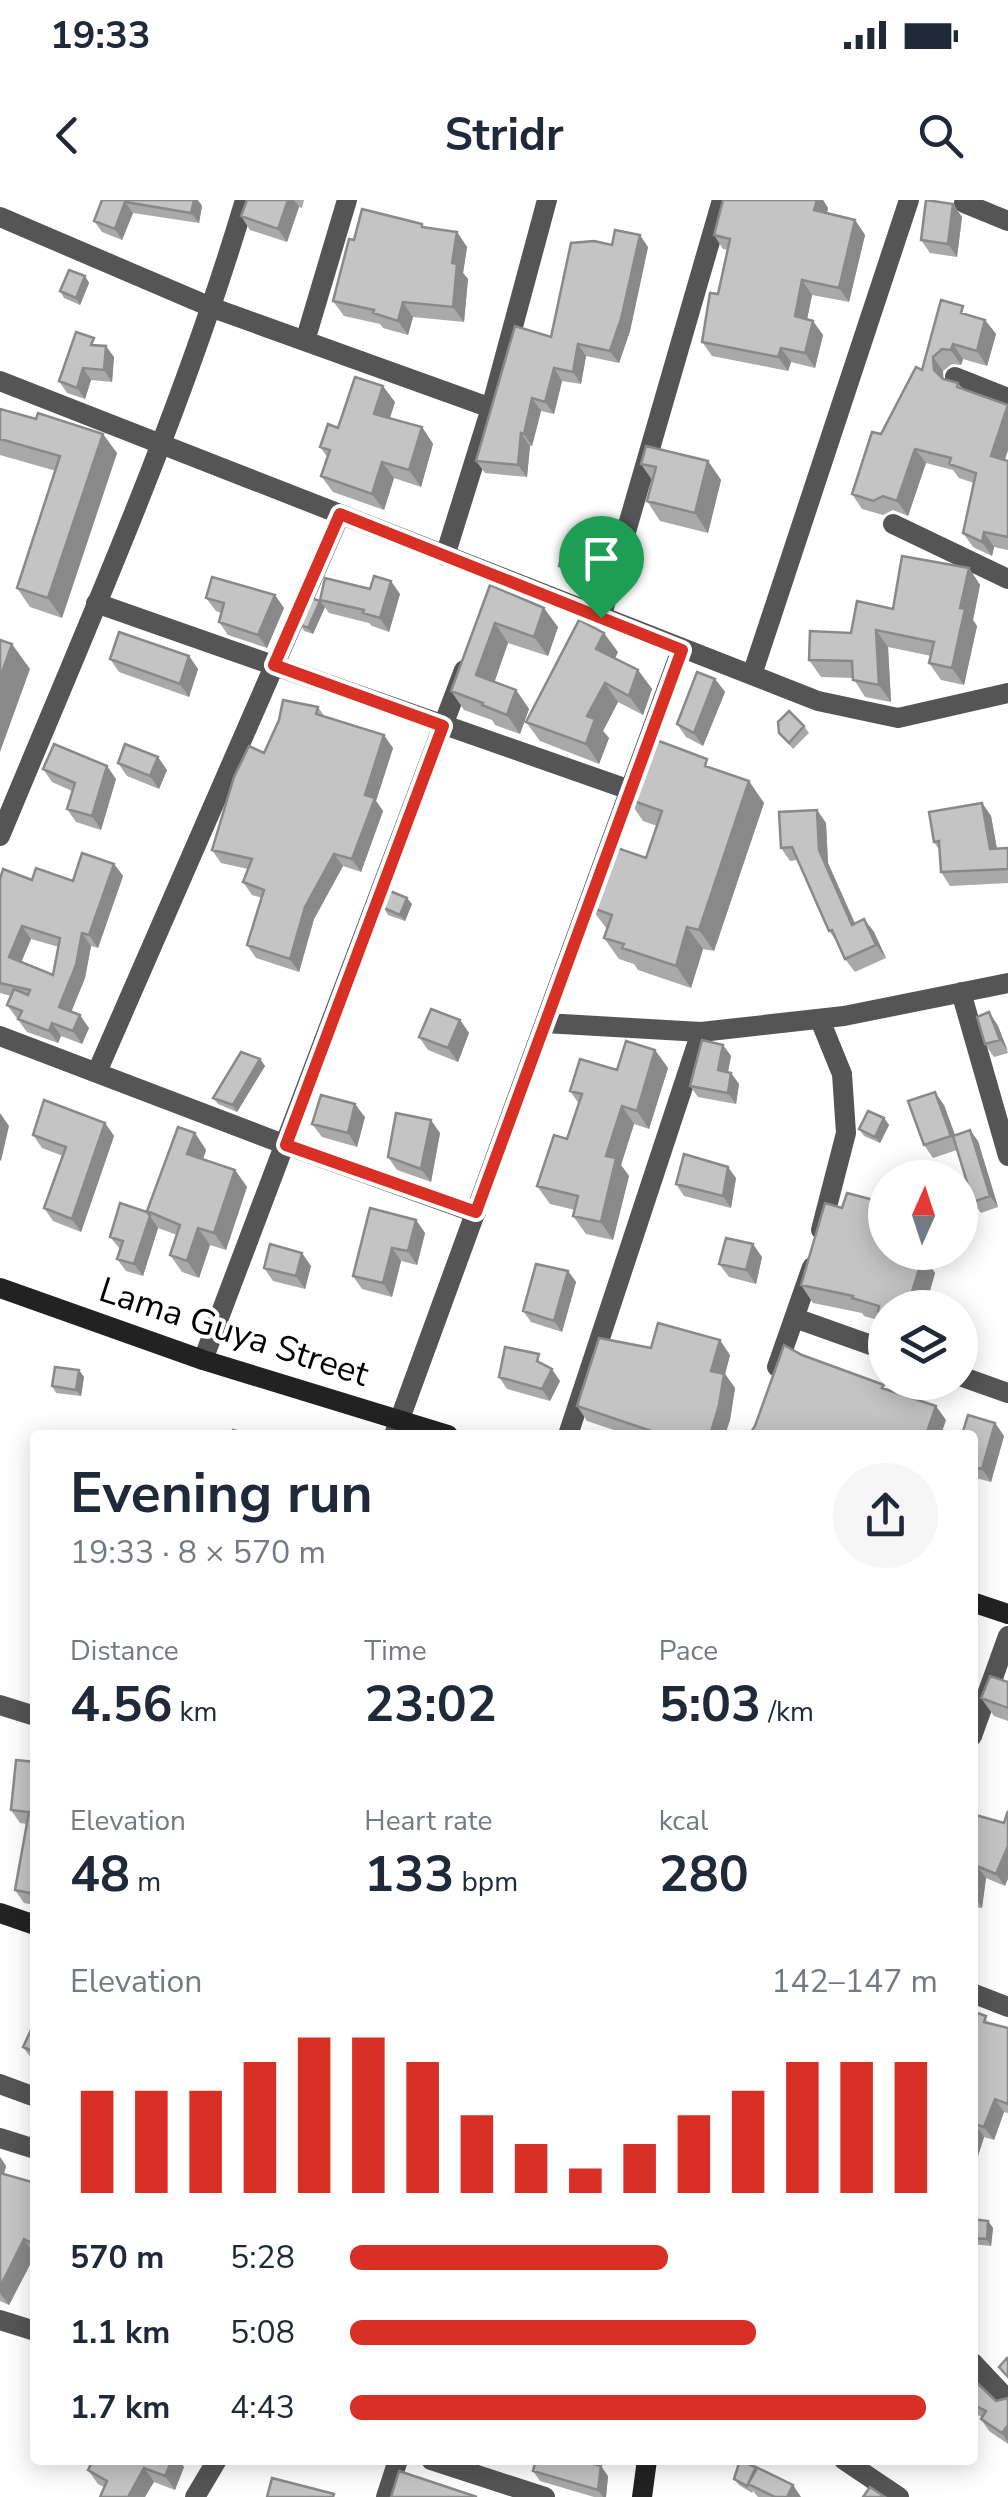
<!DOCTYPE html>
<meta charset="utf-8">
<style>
:root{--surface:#fff;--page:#f6f6f7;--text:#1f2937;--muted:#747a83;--accent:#d93025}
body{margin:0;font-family:"Nunito Sans",sans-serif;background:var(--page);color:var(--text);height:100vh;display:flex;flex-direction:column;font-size:38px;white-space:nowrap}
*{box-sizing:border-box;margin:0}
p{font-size:32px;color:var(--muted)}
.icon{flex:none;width:55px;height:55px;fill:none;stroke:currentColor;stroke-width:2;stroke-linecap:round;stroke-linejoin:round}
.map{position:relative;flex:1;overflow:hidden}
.drawer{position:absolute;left:30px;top:1230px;width:948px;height:1035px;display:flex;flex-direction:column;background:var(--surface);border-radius:10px;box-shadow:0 5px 25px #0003}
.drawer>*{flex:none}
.needle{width:65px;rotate:3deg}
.buttons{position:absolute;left:868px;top:960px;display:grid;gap:20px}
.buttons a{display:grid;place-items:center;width:110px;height:110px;border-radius:50%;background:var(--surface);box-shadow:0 5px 25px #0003;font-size:50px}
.pin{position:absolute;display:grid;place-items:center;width:85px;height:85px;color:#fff;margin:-102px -42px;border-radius:50% 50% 50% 0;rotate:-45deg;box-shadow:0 0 10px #0007}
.pin .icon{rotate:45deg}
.round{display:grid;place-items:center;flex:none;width:105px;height:105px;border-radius:52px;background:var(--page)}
.summary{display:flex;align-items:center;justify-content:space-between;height:170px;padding:0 40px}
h1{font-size:55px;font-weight:700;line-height:75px}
.figures{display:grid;grid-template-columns:repeat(3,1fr);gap:15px;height:170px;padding:10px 40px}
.figures div{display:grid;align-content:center}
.figures b{font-size:50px;font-weight:700}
.figures small{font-size:28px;font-weight:400}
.figures p{font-size:28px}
.chart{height:280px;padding:20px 40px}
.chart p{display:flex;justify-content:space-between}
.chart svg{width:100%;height:180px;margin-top:10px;stroke:var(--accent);stroke-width:6}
ul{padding:0 40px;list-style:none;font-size:32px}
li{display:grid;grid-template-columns:160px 120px 1fr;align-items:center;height:75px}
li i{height:25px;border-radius:12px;background:var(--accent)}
.status{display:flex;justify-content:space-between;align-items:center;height:70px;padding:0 50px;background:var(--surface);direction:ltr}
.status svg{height:28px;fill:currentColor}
header{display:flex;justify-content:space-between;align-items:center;height:130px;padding:0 40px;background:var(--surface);font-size:45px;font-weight:700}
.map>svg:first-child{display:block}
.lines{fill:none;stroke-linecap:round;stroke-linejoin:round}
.street{stroke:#555;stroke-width:20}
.secondary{stroke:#222;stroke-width:20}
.wall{fill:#a9a9a9;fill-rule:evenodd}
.shaded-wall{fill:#898989}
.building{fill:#c4c4c4;stroke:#898989;stroke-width:2.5;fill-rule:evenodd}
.route-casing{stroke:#fff;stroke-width:20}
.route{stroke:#d93025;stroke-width:12}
.labels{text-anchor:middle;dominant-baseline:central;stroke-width:8;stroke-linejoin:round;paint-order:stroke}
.street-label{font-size:35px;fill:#000;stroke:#fff}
</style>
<div class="status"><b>19:33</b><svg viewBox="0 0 49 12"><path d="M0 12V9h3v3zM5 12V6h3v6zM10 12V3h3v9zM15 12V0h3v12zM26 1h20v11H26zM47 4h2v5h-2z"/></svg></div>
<header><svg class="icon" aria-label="back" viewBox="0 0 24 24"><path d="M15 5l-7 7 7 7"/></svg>Stridr<svg class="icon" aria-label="search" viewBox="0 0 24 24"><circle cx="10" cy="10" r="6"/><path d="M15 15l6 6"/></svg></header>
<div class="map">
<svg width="1008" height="2297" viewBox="0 0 1008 2297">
<rect width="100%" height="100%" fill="#fff"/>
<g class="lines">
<!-- street -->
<path class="street" d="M964,3L1008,21
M0,17L213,108L491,208
M305,141L347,0
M955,177L1008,198
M0,181L818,501L898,518L1008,493
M893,324L1008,379
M445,356L491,208L547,0
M96,403L630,590
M601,418L722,0
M752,475L909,0
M0,636C87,426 180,218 245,0
M961,792L1008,956
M820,820L842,874L846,933L821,1030
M545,823L701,832L844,816L1008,783
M0,836L286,945L476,1013
M97,872L340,315
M795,1118L885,1150
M203,1160L464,470
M777,1167L812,1067
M960,1176L1008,1193
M394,1235L681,450
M568,1235L701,832
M0,1505L35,1516
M972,1536L1008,1436
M972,1793L1008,1807
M0,1884L35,1897
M0,1938L35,1949
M0,2120L35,2131
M972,2162L1008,2200
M431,2260L545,2297
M844,2260L899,2297
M195,2297L217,2260
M386,2297L398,2260"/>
<!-- secondary -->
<path class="secondary" d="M0,1088L203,1160L448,1235
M972,1402L1008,1414
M0,1713L35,1725
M642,2297L647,2260"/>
</g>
<!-- wall -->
<path class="wall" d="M102,0L202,6L199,23L133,13L122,40L102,32L94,21Z
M247,0H304L302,8L299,7L287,42L250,30L241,16Z
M723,0H823L828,8L827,13L855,20L865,35L849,102L812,95L807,119L823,135L815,168L791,162L788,171L712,156L702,142L718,94L728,50L723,49L714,35Z
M953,4L962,17L957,57L930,53L921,40Z
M425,27L457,32L467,47L463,73L468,79L464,122L413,117L408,135L383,128L380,124L344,116L333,101L354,40Z
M612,45L648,47L630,131L619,163L586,156L581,184L562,181L554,214L541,211L532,246H530L527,277L485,273L476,261L551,137Z
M85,76L89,83L80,105L64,98L60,91Z
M969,115L985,120L996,134L987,166L963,159L961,165L952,164L943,171V179L958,183L963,189L1008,205V250L1005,260L1008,261V350L994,347L992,356L973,347L963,333L974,283L959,278L953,270L926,263L908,316L893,310L883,315L862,309L852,294L881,234L922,170Z
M98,145L114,157L112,182L91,180L85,199L67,193L59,181Z
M395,202L389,219L422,227L433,244L421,287L394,278L384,310L333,292L321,276L328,258L320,247L338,228Z
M0,209L117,253L62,418L30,407L17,388L56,271L0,255Z
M708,261L721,280L708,333L660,321L647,301L652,280L641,264Z
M584,343L588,350L581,377L564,372L559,366Z
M969,368L980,385L973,420L977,426L964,485L941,480L929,463L931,456L888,447L891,502L865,497L853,478L821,477L809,460L851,433Z
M490,385L558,427L548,456L508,443L494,482L516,490L529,509L520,534L495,525L492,520L464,510L451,491Z
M370,389L400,394L389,432L372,426L369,423L329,413L325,407L313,434L304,431L300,424L320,401Z
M206,398L284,408L267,448L228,435L219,422L221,413L216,411Z
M618,452L615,458L638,470L652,489L643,515L618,502L603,531L609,538L599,564L540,541L526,522Z
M189,456L198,469L189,497L119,472L110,459Z
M715,479L725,492L703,546L686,537L677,524Z
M318,507L325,517L393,548L376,601L383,611L361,672L343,666L314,719L299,772L256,758L247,745L262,698L252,695L243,682L248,669L221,663L212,650L264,553Z
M804,526L809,533L793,549L779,533Z
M118,563L167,570L159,589L127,576Z
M43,569L116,579L101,630L76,622L67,609L72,591L52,582Z
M715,569L764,603L714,751L703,749L691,788L638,770L634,764L619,759L604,738L607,729L590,707L604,668L600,662L646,658L657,626L643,621L628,599Z
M982,603L991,616L997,648H1008V683L950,686L941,672L940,651L934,642Z
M817,610L826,623L828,663L855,723L864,719L874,732L886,758L855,772L845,759L839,744L829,731L798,660L790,661L781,648Z
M114,664L123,676L98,748L91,746L85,778L71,812L89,828L82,844L61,836L58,843L27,832L7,805L11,796L0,793V679L73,681ZM31,739L59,747L53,775L21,762Z
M412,704L405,721L388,715L384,708Z
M989,812L998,826L1008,853L994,857L985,844Z
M460,820L469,833L458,862L428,850L419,837Z
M723,845L731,856L728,872L731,873L739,884L736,904L698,897L690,886Z
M655,850L668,868L649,929L634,924L621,965L629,976L613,1040L586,1034L573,1016L575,1010L550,1004L537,986L567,939L579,904L570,891L617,870Z
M260,859L265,866L237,912L218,904L213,898Z
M944,905L955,935L978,941L998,1007L981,1013L973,1002L957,950L933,958L924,945Z
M365,917L357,947L322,937L312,924Z
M884,918L889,925L880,943L864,936L859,929Z
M105,923L114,936L81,1032L53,1021L44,1008L63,956L42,948L33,935Z
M195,933L206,950L203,960L235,970L247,987L226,1050L210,1045L199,1078L182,1072L170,1055L177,1035L158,1028L143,1076L126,1071L117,1059L120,1049L110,1037L147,1012Z
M440,933L431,982L397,970L388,957Z
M736,978L731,1008L684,996L676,984Z
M416,1020L425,1033L417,1065L401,1061L392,1097L362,1089L353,1076Z
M762,1057L756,1084L729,1077L719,1064Z
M928,1063L935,1073L925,1108H885V1122L864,1116L862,1113L813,1103L801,1085Z
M311,1066L305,1089L273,1081L264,1068Z
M568,1071L576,1082L562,1132L531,1122L523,1111Z
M651,1148L730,1155L725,1174L735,1188L730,1220L725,1235H629L587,1221L577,1206Z
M547,1166L560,1181L550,1201L507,1189L499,1177Z
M79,1170L84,1177L81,1196L56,1193L52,1186Z
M995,1223L1004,1236L991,1282L972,1277V1235Z
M1008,1482V1521L994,1516L981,1498Z
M35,1562V1705L24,1703L15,1690L27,1624L20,1623L11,1610Z
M972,1614L1005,1686L986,1678L982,1708L972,1707Z
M972,1811L992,1824L1008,1828V1913L1004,1912L994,1940L984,1937L978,1956L972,1955Z
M35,1832V1863L23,1847Z
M0,1957L6,1966L4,1974L35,1983V2055L9,2105L0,2101Z
M972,2019L988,2021L993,2028L991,2046L972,2044Z
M972,2178L996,2201L1008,2198V2244L989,2231L981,2219L982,2217L972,2212Z
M74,2260H179L184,2267L175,2290L154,2282L104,2287L98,2284L88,2270L92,2263Z
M740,2260H752L749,2263L801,2297H758L753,2291L752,2293L739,2285L734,2279Z
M533,2271L608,2276L606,2297H594L540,2281Z"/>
<!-- shaded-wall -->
<path class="shaded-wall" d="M194,0H198L202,6L199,23L191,13Z
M288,0H294L299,7L287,42L278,29Z
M817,0H823L828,8L824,24L814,10Z
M125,2L133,13L122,40L115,29Z
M953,4L962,17L957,57L948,44Z
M855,20L865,35L849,102L839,88Z
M457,32L467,47L463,73L468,79L464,122L453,107L452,63Z
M640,35L648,47L630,131L619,163L610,151Z
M85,76L89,83L80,105L76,98Z
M802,80L812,95L805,130L795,116Z
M403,102L413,117L408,135L398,121Z
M985,120L996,134L987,166L977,151Z
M813,121L823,135L815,168L805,153Z
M578,144L586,156L581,184L573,172Z
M953,144L963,159L961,165L951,150Z
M106,146L114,157L112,182L104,170Z
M781,148L791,162L788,171L778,157Z
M933,157L943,171L944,185L934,170Z
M83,168L91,180L85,199L77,188Z
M554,168L562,181L554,214L545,202Z
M383,186L395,202L386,231L374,214Z
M532,198L541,211L532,246L524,234Z
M1008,206V250L1001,270L991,256Z
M422,227L433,244L421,287L409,270Z
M521,233L530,246L527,277L518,265Z
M103,234L117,253L62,418L48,398Z
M915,249L926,263L908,316L897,301Z
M708,261L721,280L708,333L695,313Z
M382,262L394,278L384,310L372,294Z
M984,332L994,347L992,356L982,342Z
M584,343L588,350L581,377L577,370Z
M969,368L980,385L973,420L977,426L964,485L952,468L960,408Z
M391,381L400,394L389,432L380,418Z
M275,395L284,408L267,448L258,435Z
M320,401L325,407L313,434L308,428Z
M544,408L558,427L548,456L534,437Z
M495,423L508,443L490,495L476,475Z
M876,430L888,447L891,502L879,485Z
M604,433L618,452L610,468L596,449Z
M12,444L30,469L0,552V478Z
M189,456L198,469L189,497L180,484Z
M638,470L652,489L643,515L629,496Z
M715,479L725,492L703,546L694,533Z
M605,483L618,502L603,531L609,538L599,564L586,544L587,516Z
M516,490L529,509L520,534L507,515Z
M384,535L393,548L376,601L383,611L361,672L352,659L365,595Z
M158,557L167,570L159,589L150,576Z
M107,566L116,579L101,630L92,616Z
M749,581L764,603L714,751L699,730Z
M982,603L991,616L999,662L990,649Z
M817,610L826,623L828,663L861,738L852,725L819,650Z
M334,654L343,666L314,719L299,772L290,759L305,707Z
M114,664L123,676L98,748L89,735Z
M407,698L412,704L405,721L400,715Z
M864,719L874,732L886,758L876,745Z
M22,726L31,739L18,770L9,757Z
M687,727L703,749L691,788L676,766Z
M82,733L91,746L85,778L68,820L59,807Z
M989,812L998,826L1008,851L1000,840Z
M80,815L89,828L82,844L73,831Z
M460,820L469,833L458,862L448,848Z
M52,823L61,836L58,843L49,831Z
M723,845L731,856L726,881L718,870Z
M655,850L668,868L649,929L637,911Z
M260,859L265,866L237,912L233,905Z
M731,873L739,884L736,904L728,893Z
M935,892L944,905L960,949L951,936Z
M355,904L365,917L357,947L348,933Z
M622,906L634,924L621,965L629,976L613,1040L601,1022L606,956Z
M0,913L9,926L1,961L0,960Z
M884,918L889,925L880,943L875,937Z
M431,920L440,933L431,982L421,969Z
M105,923L114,936L81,1032L72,1019Z
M970,930L978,941L998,1007L990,996Z
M195,933L206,950L199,971L187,954Z
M728,967L736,978L731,1008L723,996Z
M235,970L247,987L226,1050L214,1033Z
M150,1016L158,1028L143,1076L134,1064Z
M416,1020L425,1033L417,1065L408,1051Z
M198,1028L210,1045L199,1078L187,1061Z
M753,1044L762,1057L756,1084L746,1070Z
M392,1048L401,1061L392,1097L383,1083Z
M914,1052H931L928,1063L935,1073L925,1108H907Z
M302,1053L311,1066L305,1089L296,1076Z
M568,1071L576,1082L562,1132L554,1121Z
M720,1140L730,1155L725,1174L735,1188L730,1220L725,1235H710L711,1171Z
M552,1169L560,1181L550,1201L542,1189Z
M79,1170L84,1177L81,1196L76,1190Z
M936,1206L946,1220L941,1235H926Z
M995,1223L1004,1236L991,1282L982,1269Z
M972,1472L978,1479L972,1494Z
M1008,1646V1679L1005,1686L996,1674Z
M977,1666L986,1678L982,1708L974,1696Z
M995,1899L1004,1912L994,1940L984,1927Z
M975,1924L984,1937L978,1956L972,1948V1932Z
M0,1957L6,1966L1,1985L0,1984Z
M988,2021L993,2028L991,2046L987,2039Z
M24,2039L35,2055L9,2105L0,2093V2087Z
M1008,2225V2242L1002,2233Z
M170,2260H179L184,2267L175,2290L165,2276Z
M601,2266L608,2276L606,2297H603L598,2290Z
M144,2268L154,2282L145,2297H128Z
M793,2285L801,2297H787Z"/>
<!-- building -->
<path class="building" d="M102,0H194L191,13L125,2L115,29L94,21Z
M247,0H288L278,29L241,16Z
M723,0H817L814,10L855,20L839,88L802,80L795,116L813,121L805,153L781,148L778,157L702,142L710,93L718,94L730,39L714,35Z
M926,0L953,4L948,44L921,40Z
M362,9L422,24V27L457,32L452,63L457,64L453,107L403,102L398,121L373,113L374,110L333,101L349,39L354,40Z
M615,30L640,35L621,119L610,151L578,144L573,172L554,168L545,202L532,198L524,234L521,233L518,265L476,261L515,126L551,137L571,43L594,41L612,45Z
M69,70L85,76L76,98L60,91Z
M941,100L963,106L961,113L985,120L977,151L953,144L951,150L942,149L933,157L934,170L943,179L958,183L957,187L1008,205L991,256L1008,261V337L984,332L982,342L963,333L976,273L949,264L951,258L915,249L897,301L883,296L873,301L852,294L872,232L881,234L916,167L922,170Z
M76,132L94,138L91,145L106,146L104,170L83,168L77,188L59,181Z
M355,177L383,186L374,214L422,227L409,270L382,262L372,294L321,276L330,250L320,247L328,224L338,228Z
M0,209L36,219L38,213L103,234L48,398L17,388L60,256L0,239Z
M646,246L708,261L695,313L647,301L656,267L641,264Z
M566,339L584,343L577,370L559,366Z
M902,356L969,368L960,408L965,409L952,468L929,463L934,442L876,430L879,485L853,480L852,461L809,460L810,431L851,433L857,401L893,409Z
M374,376L391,381L380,418L363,413L364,410L320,400L325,378L370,389Z
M212,377L275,395L258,435L219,422L224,403L206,398Z
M490,385L544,408L534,437L495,423L476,475L516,490L507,515L482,505L483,503L451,491Z
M311,398L320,401L308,428L300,424Z
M579,420L604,433L596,449L638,470L629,496L605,483L587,516L595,519L586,544L526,522Z
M119,432L189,456L180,484L110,459Z
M0,440L12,444L0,478Z
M697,472L715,479L694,533L677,524Z
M283,500L318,507L316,514L384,535L365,595L375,598L352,659L334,654L305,707L290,759L247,745L264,690L243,682L252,659L212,650L234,577L249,546L264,553L279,520Z
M789,511L804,526L789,543L779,533L778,522Z
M651,538L707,559L705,566L749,581L699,730L687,727L676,766L622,748L624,744L604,738L612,715L590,707L605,664L600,662L606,644L646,658L662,611L628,599Z
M54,544L107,566L92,616L67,609L75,583L43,569Z
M125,544L158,557L150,576L118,563Z
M982,603L990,649L1008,648V669L941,672L939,641L934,642L929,612Z
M817,610L819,650L852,725L864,719L876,745L845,759L832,730L829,731L792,647L781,648L779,612Z
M82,653L114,664L89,735L82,733L76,765L59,807L80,815L73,831L52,823L49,831L18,819L22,811L7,805L14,789L28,795L30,790L0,783V679L3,669L32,680L36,668L73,681ZM22,726L60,738L53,775L9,757Z
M390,691L407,698L400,715L384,708Z
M431,809L460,820L448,848L419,837Z
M989,812L1000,840L985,844L977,817Z
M702,840L723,845L718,870L731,873L728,893L690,886Z
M626,841L655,850L637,911L622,906L606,956L616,958L601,1022L573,1016L578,996L537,986L554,935L567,939L582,894L570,891L580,859L617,870Z
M241,852L260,859L233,905L213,898Z
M935,892L951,936L924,945L908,901Z
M321,895L355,904L348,933L312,924Z
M44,900L105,923L72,1019L44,1008L66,947L33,935Z
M868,911L884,918L875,937L859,929Z
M396,913L431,920L421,969L388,957Z
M178,927L195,933L187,954L235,970L214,1033L198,1028L187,1061L170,1055L180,1025L147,1011Z
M970,930L990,996L973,1002L953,936Z
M684,954L728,967L723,996L676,984Z
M847,993L885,1003V1052H914L923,1056L907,1108H885V1113L878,1111L879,1106L852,1098L853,1096L801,1085L825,1003L842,1008Z
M120,1003L147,1012L150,1016L134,1064L117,1059L123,1041L110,1037Z
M370,1008L416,1020L408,1051L392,1048L383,1083L353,1076Z
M726,1038L753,1044L746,1070L719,1064Z
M270,1044L302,1053L296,1076L264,1068Z
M536,1064L568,1071L554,1121L523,1111Z
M658,1123L720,1140L711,1171L724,1174L719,1205L710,1235H663L577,1206L599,1138L651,1148Z
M784,1145L802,1155L884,1185L882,1188L936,1206L926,1235H749L755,1226Z
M505,1147L539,1154L537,1161L552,1169L542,1189L499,1177Z
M55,1167L79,1170L76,1190L52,1186Z
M968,1215L995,1223L982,1269L972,1267V1235H962Z
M233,1230L250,1235H231Z
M990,1476L1008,1482V1508L981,1498Z
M16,1560L35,1562V1694L15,1690L29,1612L11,1610Z
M1008,1611V1646L996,1674L977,1666L974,1696H972V1614L1004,1623Z
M972,1811L986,1816L984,1822L1008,1828V1904L995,1899L984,1927L975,1924L972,1932Z
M31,1830L35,1832V1852L23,1847Z
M0,1973L35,1983V2045L24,2039L0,2087Z
M972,2019L988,2021L987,2039L972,2038Z
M1007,2158L1008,2159V2177L999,2167Z
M972,2178L996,2201L1008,2198V2225L1002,2233L981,2219L986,2211L972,2204Z
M93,2260H172L165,2276L144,2268L128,2297H100L107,2281L88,2270Z
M536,2260H579L601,2266L598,2290L533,2271Z
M740,2260L757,2268L747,2286L734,2279Z
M756,2267L793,2285L787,2297H775L748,2284Z
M399,2271L477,2297H391Z
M272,2278L334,2294L333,2297H267Z
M870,2287L885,2297H863Z"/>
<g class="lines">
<defs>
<path id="route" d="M340,314L682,450L476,1012L286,945L443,526L274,465Z"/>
</defs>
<!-- route casing -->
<use href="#route" class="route-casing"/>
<!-- route -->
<use href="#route" class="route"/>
</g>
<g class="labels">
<!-- street labels -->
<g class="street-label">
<text transform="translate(234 1132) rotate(18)">Lama Guya Street</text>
</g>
</g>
</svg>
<div class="buttons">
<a><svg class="needle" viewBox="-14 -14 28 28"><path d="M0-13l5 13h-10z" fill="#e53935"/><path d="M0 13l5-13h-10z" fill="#747a83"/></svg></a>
<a><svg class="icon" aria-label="layers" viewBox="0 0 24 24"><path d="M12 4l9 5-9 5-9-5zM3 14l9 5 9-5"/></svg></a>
</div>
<div class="pin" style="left:601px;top:418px;background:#1e9e55"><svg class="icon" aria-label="arrive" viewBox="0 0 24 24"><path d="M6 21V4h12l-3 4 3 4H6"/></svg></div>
<section class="drawer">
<div class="summary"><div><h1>Evening run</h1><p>19:33 · 8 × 570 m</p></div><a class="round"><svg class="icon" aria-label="share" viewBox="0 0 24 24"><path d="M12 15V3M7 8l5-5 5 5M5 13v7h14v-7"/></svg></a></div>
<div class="figures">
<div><p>Distance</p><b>4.56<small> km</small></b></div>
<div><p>Time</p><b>23:02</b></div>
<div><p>Pace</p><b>5:03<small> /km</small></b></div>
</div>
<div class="figures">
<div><p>Elevation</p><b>48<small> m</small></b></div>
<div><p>Heart rate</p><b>133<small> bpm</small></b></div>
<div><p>kcal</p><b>280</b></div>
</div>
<div class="chart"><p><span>Elevation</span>142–147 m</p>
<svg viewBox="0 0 160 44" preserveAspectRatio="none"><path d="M5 44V19M15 44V19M25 44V19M35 44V12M45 44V6M55 44V6M65 44V12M75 44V25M85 44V32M95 44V38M105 44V32M115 44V25M125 44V19M135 44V12M145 44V12M155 44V12"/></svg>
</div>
<ul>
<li><b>570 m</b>5:28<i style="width:54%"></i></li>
<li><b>1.1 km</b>5:08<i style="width:69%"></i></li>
<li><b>1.7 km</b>4:43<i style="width:98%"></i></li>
</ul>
</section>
</div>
